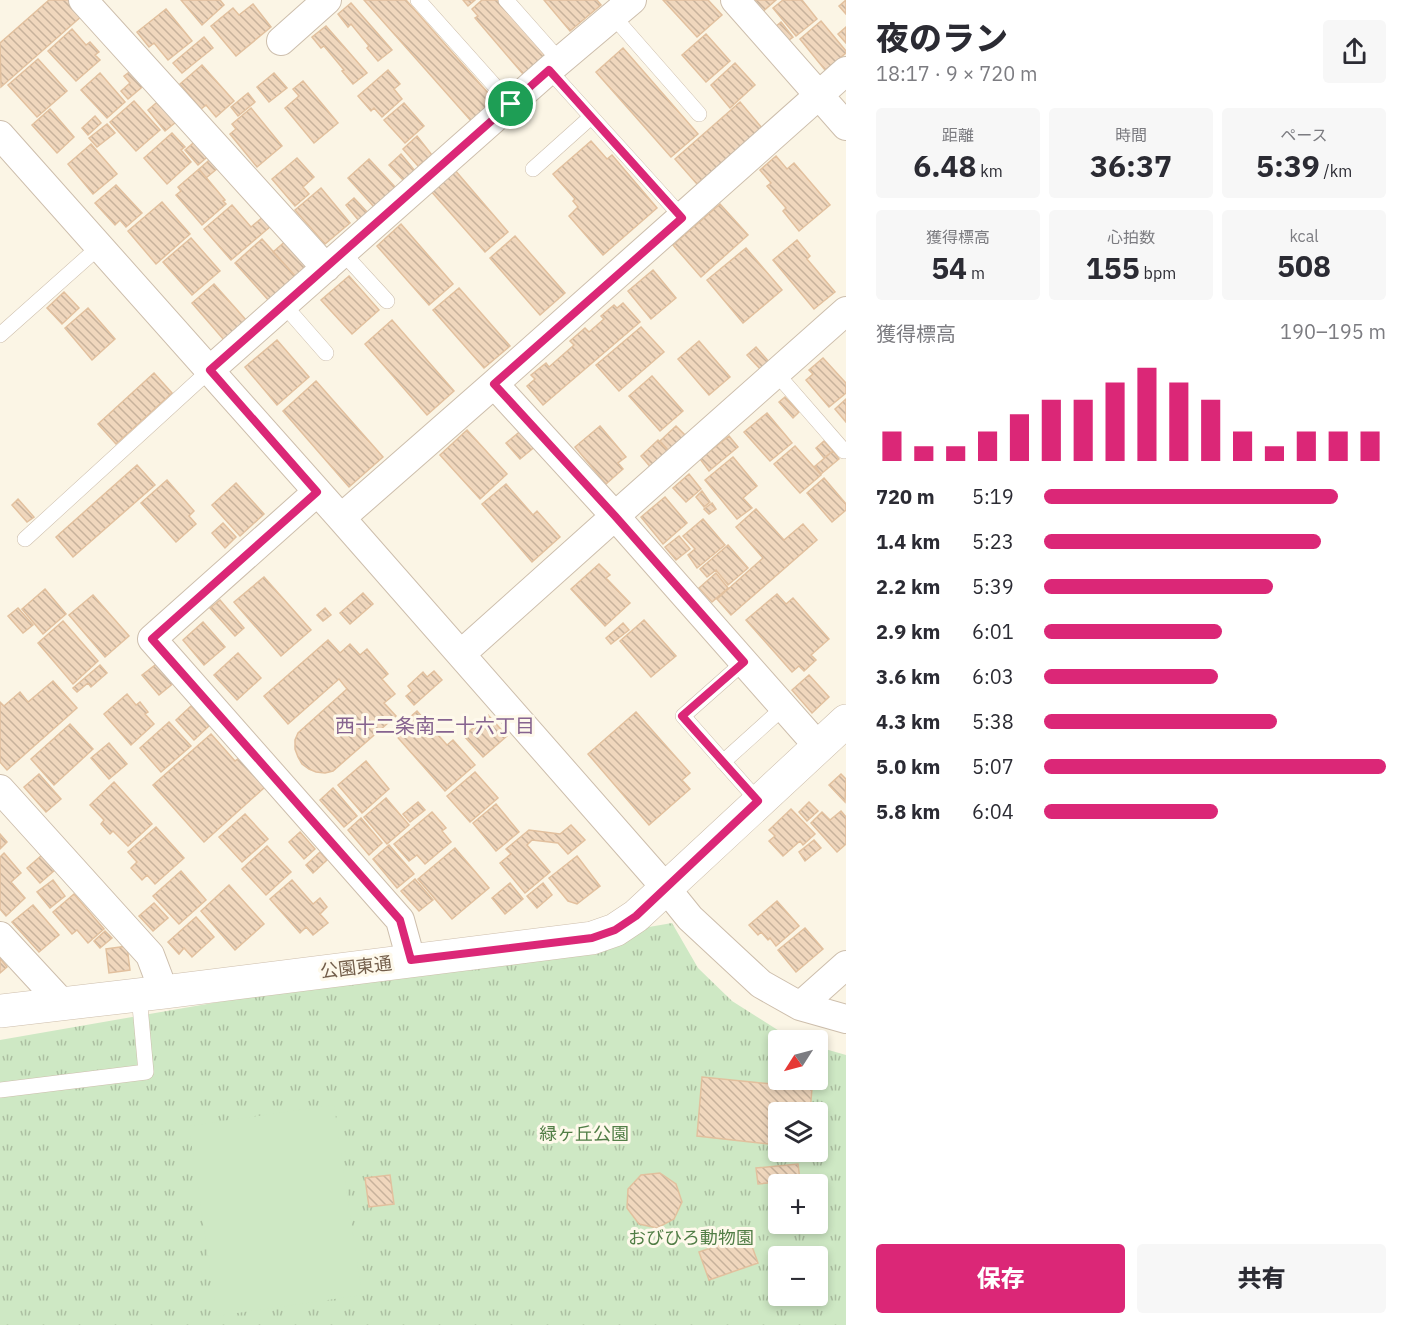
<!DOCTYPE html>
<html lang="ja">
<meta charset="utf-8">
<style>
:root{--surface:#fff;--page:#f7f7f7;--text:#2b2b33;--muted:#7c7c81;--accent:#db2777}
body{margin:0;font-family:"IBM Plex Sans","Noto Sans JP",sans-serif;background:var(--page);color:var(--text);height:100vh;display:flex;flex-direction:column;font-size:22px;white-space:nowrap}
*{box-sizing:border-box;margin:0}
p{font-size:20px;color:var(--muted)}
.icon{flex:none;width:33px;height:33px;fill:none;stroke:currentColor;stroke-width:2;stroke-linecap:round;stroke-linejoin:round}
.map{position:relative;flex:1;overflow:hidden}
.panel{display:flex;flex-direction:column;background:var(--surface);width:570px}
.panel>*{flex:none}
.needle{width:39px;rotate:234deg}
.controls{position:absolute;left:768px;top:1030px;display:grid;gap:12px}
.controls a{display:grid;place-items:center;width:60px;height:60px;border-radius:6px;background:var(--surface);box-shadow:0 3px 9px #0003;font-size:30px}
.pin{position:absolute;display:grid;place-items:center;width:51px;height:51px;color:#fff;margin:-26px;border:3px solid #fff;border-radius:50%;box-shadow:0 2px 6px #0007}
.round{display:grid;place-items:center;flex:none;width:63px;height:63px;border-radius:6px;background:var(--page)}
.overview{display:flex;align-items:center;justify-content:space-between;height:102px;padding:0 30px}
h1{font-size:33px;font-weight:800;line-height:45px}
.metrics{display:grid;grid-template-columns:repeat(3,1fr);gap:9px;height:102px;padding:6px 30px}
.metrics div{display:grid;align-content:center;border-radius:6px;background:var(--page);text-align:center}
.metrics b{font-size:30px;font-weight:800}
.metrics small{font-size:16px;font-weight:400}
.metrics p{font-size:16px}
.chart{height:168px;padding:12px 30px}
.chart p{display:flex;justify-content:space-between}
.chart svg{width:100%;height:108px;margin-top:6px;stroke:var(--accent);stroke-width:6}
.button{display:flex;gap:12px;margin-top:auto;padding:12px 30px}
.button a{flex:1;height:69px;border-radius:6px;background:var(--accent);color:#fff;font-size:24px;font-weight:800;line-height:69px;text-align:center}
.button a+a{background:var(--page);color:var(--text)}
ul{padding:0 30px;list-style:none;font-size:20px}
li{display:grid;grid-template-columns:96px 72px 1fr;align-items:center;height:45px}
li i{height:15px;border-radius:8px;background:var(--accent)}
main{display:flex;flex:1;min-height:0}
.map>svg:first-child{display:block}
.grass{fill:url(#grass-tufts);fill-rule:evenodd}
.pitch{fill:#cee8c4}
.building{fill:url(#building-back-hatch);stroke:#e2c09e;stroke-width:1.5}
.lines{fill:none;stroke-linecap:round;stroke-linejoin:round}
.service-casing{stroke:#cdbeac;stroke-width:16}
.minor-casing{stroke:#cdbeac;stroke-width:30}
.tertiary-casing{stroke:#cdbeac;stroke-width:34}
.service{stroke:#fff;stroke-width:15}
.minor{stroke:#fff;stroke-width:28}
.tertiary{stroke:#fff;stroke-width:33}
.route-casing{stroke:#fff;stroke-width:12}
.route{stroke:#db2777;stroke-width:8}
.labels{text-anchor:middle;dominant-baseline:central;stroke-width:6;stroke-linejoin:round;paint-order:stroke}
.street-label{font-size:18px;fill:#735e4b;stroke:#fef9eb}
.park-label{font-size:18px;fill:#517e46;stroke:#fef9eb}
.neighbourhood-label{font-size:20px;fill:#86638f;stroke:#fef9eb}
</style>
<main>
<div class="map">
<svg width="846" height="1325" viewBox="0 0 846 1325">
<defs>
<pattern id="grass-tufts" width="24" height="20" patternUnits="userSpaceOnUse" patternTransform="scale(1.5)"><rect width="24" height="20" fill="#cee8c4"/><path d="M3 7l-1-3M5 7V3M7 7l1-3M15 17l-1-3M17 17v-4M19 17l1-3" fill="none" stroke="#acbfa1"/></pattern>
<pattern id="building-back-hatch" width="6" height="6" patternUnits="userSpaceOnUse" patternTransform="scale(1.5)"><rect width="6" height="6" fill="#f0d7bd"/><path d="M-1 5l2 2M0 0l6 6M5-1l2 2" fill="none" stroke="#c7b29c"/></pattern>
</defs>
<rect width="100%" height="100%" fill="#fbf5e5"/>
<!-- grass -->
<path class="grass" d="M672,923L698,968L732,1001L795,1041H778V1080H818V1047L846,1055V1325H0V1040ZM778,1113H818V1152H778ZM778,1185H818V1224H778ZM778,1257H818V1296H778Z"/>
<!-- pitch -->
<path class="pitch" d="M334,1105L362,1295L217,1316L189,1126Z"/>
<!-- building -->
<path class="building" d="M49,0H70L83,15L1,87L0,43Z
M181,0H220L224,5L202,25Z
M364,0H406L496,102L472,122Z
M463,0H475L468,6Z
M482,0H498L545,55L523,74L475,18L478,16L472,9Z
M544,0H597L601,5L570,31Z
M663,0H708L722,15L697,37Z
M750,0H776L761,13Z
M783,0H802L817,19L796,36L773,8Z
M846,0V14L839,6Z
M351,3L392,50L378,61L367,48L369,46L351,24L348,27L338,14Z
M253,4L271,27L236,56L211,26L233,8L239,15Z
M166,9L192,41L168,60L154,43L149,47L137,32Z
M821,21L846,51V53L825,70L800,39Z
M781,22L793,37L785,43L774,28Z
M326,26L367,73L353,84L342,71L344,70L324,46L321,48L312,37Z
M846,27V43L838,34Z
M72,29L86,45L90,42L99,52L95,55L100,60L76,81L48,51Z
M706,34L730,61L706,82L682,55Z
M204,37L213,48L182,73L173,63Z
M623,48L698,134L671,157L596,72Z
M38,59L67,91L37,117L8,85Z
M735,63L755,85L730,108L711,85Z
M202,65L234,101L216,117L206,105L201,109L180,84Z
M132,70L148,82L128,99L121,91L130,83L124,76Z
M388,70L400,84L394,89L402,99L382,117L374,108L371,111L358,96Z
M100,73L125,102L107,118L81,90Z
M274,73L287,88L269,102L257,87Z
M303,81L338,123L314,143L285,108L299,96L293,89Z
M248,93L255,102L238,116L231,107Z
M163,97L181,118L165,131L148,110Z
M134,101L160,130L136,151L110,122Z
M740,102L762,128L697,184L675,159Z
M404,103L424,126L405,143L384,120Z
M251,108L282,146L257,167L230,134L236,129L232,124Z
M50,109L74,137L57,153L32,125Z
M95,116L101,123L88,135L82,128Z
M107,124L115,133L97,147L89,138Z
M172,133L185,147L181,150L191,162L167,184L144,158Z
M417,136L432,155L418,166L403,149Z
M199,138L212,153L198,165L185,150Z
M591,141L607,159L612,155L657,208L603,255L569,216L578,207L573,201L575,199L553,174Z
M91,144L117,174L93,194L68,164Z
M216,154L224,163L206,178L199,169Z
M401,154L415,171L404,181L389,165Z
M776,156L787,169L794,163L830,205L799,231L783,211L786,208L767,186L771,183L760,170Z
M297,158L314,177L303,187L309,194L295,206L272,179Z
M369,159L396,188L374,207L348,178Z
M199,169L225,200L223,201L226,204L202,225L176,195L181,191L178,187Z
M454,169L508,232L485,252L430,190Z
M116,185L142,213L126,227L120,220L115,225L95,203Z
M321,188L350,223L325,244L295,210Z
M354,198L368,213L359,221L346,205Z
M162,202L190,234L156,264L128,231Z
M720,204L748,235L701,277L673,245Z
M232,205L251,227L263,217L271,226L231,260L204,229Z
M401,224L453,284L429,305L377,246Z
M515,236L565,293L540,315L490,258Z
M191,238L220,271L192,295L163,262Z
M262,239L296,277L269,301L235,263Z
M288,239L310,264L296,277L273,252Z
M797,240L810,256L807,259L835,292L814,309L773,260Z
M746,248L782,290L743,323L707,280Z
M653,270L676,298L651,319L628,291Z
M349,276L379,310L352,334L321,300Z
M214,284L246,320L224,340L192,303Z
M459,288L510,346L484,368L433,310Z
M64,292L79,308L62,324L47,308Z
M623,303L640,322L543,405L527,386L535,379L531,375L546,363L549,367L574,345L570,341L585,328L589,332L604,319L601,316L614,305L617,308Z
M88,308L115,339L92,360L65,328Z
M392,320L454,391L427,415L365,344Z
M641,327L664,352L619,391L596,365Z
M277,340L309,377L277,405L245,367Z
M699,341L730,377L709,395L678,359Z
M756,347L770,363L762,371L747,355Z
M823,358L846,383V393L829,407L806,380L813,374L809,370Z
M154,373L172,393L116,444L98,424Z
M652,376L683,411L660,431L629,396Z
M316,381L383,457L349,487L283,411Z
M785,397L799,412L793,418L779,402Z
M846,399V422L835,409Z
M767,413L792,443L770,461L744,432Z
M600,426L626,457L618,463L623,469L606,484L575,447Z
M676,426L686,436L669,451L660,441Z
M523,429L537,445L520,459L506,443Z
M467,430L507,474L480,499L440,455Z
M729,436L738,447L709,471L700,459Z
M658,440L669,452L654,471L641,456Z
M824,441L833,451L824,458L816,448Z
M795,446L821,475L800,493L774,464Z
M833,451L839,459L821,474L815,466Z
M733,457L757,486L743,498L752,508L737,519L705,480Z
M137,465L155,485L73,557L56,537Z
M689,474L701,489L686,502L673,488Z
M824,478L846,504V510L832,522L807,493Z
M167,480L194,511L189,516L196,524L176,542L141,503Z
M236,483L264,514L240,536L212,505Z
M506,484L533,515L537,511L560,537L532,562L482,504Z
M702,491L710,502L704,507L696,497Z
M665,497L687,523L663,544L641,517Z
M18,499L34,517L27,522L12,505Z
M712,503L716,509L709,514L704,509Z
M756,509L784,540L803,524L817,540L731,615L717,599L763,558L736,527Z
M703,519L725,545L697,568L688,555L695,549L683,536Z
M223,523L236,537L225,548L212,533Z
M679,536L690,549L676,560L665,547Z
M728,545L748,568L728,585L716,570L707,577L700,569Z
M599,564L610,575L606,578L630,603L605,626L571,589Z
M716,573L728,588L712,602L699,588Z
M264,577L311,630L281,656L234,602Z
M45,589L66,614L43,634L22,609Z
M363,593L373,604L350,624L340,613Z
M777,594L786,604L793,598L829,639L811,655L816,660L804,671L799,666L792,672L746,620Z
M93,595L129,636L105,657L69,615Z
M220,600L244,628L235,636L210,608Z
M18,608L33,625L23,633L8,616Z
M325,608L331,615L323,621L317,615Z
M644,620L676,656L651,677L620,641Z
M63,621L98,661L73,684L38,643Z
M203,622L225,647L204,665L183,640Z
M623,623L629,630L611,644L606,638Z
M328,640L340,653L350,644L360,655L367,649L388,674L382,679L395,694L384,703L396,716L333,771L325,773L316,772L309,769L302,764L298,757L295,749V740L298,733L347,689L339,679L288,724L264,696Z
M238,653L261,678L237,700L214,675Z
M159,662L175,682L159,695L142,675Z
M100,665L107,673L91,687L88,683L77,692L73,688Z
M434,671L442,680L414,705L406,696L412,691L408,686L423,672L427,677Z
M809,675L829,697L812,713L792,690Z
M53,681L77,708L7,770L0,762V702L4,706L20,692L28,702Z
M127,694L136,705L140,702L148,712L145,714L154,724L131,745L104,714Z
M191,706L209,726L194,740L176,720Z
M417,711L447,745L453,740L475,765L445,791L393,732Z
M636,712L690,773L682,780L690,789L649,825L588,754Z
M488,715L507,736L483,757L464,736Z
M169,722L191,746L161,772L140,748Z
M70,724L93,749L54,785L31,759Z
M211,734L235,761L239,758L265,787L204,842L153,785Z
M109,743L127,764L109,779L91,758Z
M366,761L389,789L362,813L338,785Z
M475,772L498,798L470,822L447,796Z
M39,774L61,799L46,812L24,787Z
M841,774L846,779L845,802L829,785Z
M114,782L152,824L128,846L113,831L110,834L101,824L104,820L90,805Z
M333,788L357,816L344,827L320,800Z
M386,798L409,825L387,844L364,817Z
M418,802L425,810L410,822L403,814Z
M809,802L818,811L807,821L799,812Z
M496,804L519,832L496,851L473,823Z
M791,809L815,834L803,845L800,841L783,856L769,841L775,836L769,830Z
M841,811L846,817V844L837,852L811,823L822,812L830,820Z
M432,812L446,828L442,831L451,842L425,864L417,855L409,861L394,844Z
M245,814L268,839L242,862L219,837Z
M361,818L382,843L369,855L348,830Z
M571,825L585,840L568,854L558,843L532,840L527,845L550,872L525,893L500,863L511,854L506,849L529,830L560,834Z
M156,827L184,858L155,884L147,875L142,880L131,868L137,862L128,852Z
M300,832L315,849L304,859L289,842Z
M0,834L7,842L0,849Z
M814,840L821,848L805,861L799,852Z
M389,845L414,874L397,888L373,859Z
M267,846L291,872L266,895L242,869Z
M455,848L489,888L452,919L418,879Z
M320,852L327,860L313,873L306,865Z
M4,853L21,873L11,882L25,898L6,916L0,909V857Z
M42,855L55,870L40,883L27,868Z
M577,856L600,886L577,904L568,901L549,878Z
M181,871L206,900L179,924L153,896Z
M415,879L433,900L419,911L401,891Z
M53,880L65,896L50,908L37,892Z
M292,880L313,904L320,898L327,907L320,914L328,923L313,935L306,927L300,933L270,899Z
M510,883L523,899L505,914L492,898Z
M543,883L552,895L537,908L527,896Z
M229,885L264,924L235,950L201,911Z
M74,894L104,929L88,943L77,930L72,934L53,912Z
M777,901L799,926L776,946L770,938L768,940L761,932L758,935L749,925Z
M154,903L168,918L153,931L139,916Z
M33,905L59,935L39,952L12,922Z
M196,917L214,937L192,957L184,948L179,954L168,942Z
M805,928L823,949L796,972L778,950Z
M105,931L112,938L100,948L94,941Z
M127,946L130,970L109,973L106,949Z
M0,958L7,967L0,973Z
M702,1077L812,1088L810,1113H778V1145L697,1136Z
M798,1164L800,1180L758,1184L756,1168Z
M660,1173L676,1184L682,1202L674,1219L657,1228L639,1224L627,1208L628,1189L641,1175Z
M390,1175L394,1204L369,1207L365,1178Z
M748,1235L758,1263L709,1280L699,1252Z"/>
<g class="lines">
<defs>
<path id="service" d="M418,0L511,104
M506,0L560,61
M613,16L699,114
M549,70L682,217
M533,169L591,117
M343,253L387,301
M284,305L326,353
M0,335L100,246
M776,373L844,451
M25,539L210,370
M744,662L683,716L758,801
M723,762L784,707
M0,1090L146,1072L139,995"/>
<path id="minor" d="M83,0L326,268
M735,0L846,126
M281,41L327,0
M0,135L341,518L665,887L690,918L761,984L800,1006L846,1019
M210,370L549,70L632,0
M494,384L615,516L818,746
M317,492L152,639L400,920L411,960
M341,518L494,384L846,71
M461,654L615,516L846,311
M0,789L150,955L164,992
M0,936L62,1003
M800,1006L846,965"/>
<path id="tertiary" d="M0,1011L164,992L592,938L615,930L636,916L846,721"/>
</defs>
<!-- service casing -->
<use href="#service" class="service-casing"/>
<!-- minor casing -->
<use href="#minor" class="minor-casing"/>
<!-- tertiary casing -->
<use href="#tertiary" class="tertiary-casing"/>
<!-- service -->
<use href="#service" class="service"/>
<!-- minor -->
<use href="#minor" class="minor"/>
<!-- tertiary -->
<use href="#tertiary" class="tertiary"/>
</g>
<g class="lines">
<defs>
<path id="route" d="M549,70L682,218L494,384L615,516L744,662L682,716L758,801L636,916L615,930L592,938L411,960L400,920L152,639L317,492L210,370Z"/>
</defs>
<!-- route casing -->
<use href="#route" class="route-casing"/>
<!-- route -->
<use href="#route" class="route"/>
</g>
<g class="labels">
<!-- street labels -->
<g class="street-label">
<text transform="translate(356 967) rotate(-7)">公園東通</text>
</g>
<!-- park labels -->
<g class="park-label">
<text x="584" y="1133">緑ヶ丘公園</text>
<text x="691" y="1237">おびひろ動物園</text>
</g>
<!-- neighbourhood labels -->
<g class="neighbourhood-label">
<text x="435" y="725">西十二条南二十六丁目</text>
</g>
</g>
</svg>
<div class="controls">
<a><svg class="needle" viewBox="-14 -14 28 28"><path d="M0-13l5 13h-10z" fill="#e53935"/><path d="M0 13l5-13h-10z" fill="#7c7c81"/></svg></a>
<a><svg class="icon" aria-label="layers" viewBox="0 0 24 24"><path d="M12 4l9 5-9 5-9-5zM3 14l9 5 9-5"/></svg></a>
<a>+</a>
<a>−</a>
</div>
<div class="pin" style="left:511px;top:104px;background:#1e9e55"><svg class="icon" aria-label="arrive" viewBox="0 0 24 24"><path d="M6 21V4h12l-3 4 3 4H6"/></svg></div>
</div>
<section class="panel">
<div class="overview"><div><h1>夜のラン</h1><p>18:17 · 9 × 720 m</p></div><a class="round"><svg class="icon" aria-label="share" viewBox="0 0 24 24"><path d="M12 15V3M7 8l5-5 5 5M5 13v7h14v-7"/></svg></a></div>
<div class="metrics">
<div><p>距離</p><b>6.48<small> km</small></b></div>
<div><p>時間</p><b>36:37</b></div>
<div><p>ペース</p><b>5:39<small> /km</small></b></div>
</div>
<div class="metrics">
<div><p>獲得標高</p><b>54<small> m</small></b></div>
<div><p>心拍数</p><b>155<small> bpm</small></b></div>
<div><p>kcal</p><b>508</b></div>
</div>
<div class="chart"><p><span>獲得標高</span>190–195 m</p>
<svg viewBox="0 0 160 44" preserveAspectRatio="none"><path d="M5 44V32M15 44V38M25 44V38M35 44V32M45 44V25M55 44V19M65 44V19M75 44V12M85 44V6M95 44V12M105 44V19M115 44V32M125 44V38M135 44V32M145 44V32M155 44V32"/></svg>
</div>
<ul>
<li><b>720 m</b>5:19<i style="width:86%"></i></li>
<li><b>1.4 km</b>5:23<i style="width:81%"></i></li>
<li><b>2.2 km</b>5:39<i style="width:67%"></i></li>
<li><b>2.9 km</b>6:01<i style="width:52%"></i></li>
<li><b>3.6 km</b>6:03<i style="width:51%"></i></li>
<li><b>4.3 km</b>5:38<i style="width:68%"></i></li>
<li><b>5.0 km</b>5:07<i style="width:100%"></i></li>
<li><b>5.8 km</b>6:04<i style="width:51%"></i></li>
</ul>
<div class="button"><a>保存</a><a>共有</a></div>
</section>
</main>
